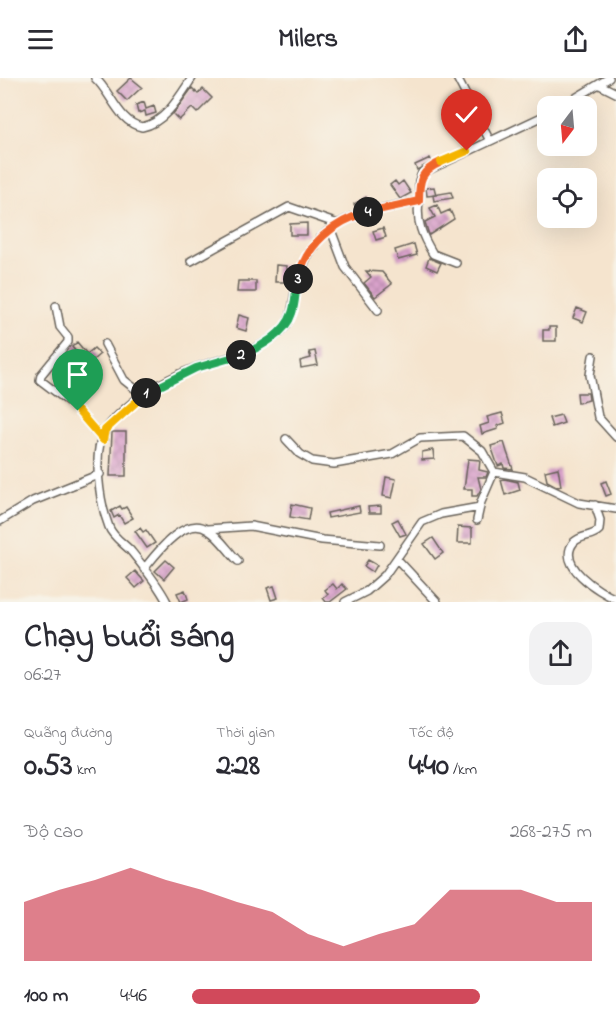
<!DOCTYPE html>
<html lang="vi">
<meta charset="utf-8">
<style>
:root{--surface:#fff;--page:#f2f2f3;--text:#2b2b33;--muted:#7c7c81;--accent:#d1495b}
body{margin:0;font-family:"Indie Flower",sans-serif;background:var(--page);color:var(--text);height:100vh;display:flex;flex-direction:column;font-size:22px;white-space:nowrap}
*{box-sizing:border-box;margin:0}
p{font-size:20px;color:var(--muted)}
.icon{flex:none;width:33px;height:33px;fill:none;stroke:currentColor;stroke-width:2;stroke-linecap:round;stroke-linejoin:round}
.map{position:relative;height:524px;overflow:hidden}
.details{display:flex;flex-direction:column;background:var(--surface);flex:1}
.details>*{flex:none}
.needle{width:39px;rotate:196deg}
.tools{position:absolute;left:537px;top:18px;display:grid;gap:12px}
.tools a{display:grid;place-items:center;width:60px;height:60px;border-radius:12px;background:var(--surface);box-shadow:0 6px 24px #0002;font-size:30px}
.pin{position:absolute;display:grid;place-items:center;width:51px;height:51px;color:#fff;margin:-62px -26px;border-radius:50% 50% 50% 0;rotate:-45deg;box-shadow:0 0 6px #0007}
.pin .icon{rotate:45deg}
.km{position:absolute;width:30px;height:30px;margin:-15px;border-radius:50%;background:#222;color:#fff;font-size:16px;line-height:30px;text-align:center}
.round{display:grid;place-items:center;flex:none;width:63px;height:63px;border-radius:18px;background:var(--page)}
.overview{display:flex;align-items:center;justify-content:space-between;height:102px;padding:0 24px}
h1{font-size:33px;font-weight:700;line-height:45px}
.metrics{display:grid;grid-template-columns:repeat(3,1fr);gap:9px;height:102px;padding:6px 24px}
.metrics div{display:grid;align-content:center}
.metrics b{font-size:30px;font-weight:700}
.metrics small{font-size:16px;font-weight:400}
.metrics p{font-size:16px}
.chart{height:168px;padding:12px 24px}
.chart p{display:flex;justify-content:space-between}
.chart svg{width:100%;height:108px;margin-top:6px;fill:var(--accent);opacity:.7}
ul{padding:0 24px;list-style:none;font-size:20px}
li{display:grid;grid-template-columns:96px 72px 1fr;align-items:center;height:45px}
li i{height:15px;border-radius:8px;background:var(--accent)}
header{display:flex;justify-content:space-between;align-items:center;height:78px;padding:0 24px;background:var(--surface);font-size:27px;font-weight:700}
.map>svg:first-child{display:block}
.building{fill:url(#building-cross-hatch)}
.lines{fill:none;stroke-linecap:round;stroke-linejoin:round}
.minor-casing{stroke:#68625a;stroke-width:10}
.minor{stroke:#fff;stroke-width:7}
.split-1-casing{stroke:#fff;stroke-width:12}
.split-2-casing{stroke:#fff;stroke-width:12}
.split-3-casing{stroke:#fff;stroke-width:12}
.split-4-casing{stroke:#fff;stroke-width:12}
.split-5-casing{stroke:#fff;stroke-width:12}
.split-6-casing{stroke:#fff;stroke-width:12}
.split-1{stroke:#f5b400;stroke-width:8}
.split-2{stroke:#22a559;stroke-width:8}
.split-3{stroke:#22a559;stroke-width:8}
.split-4{stroke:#f0652b;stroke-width:8}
.split-5{stroke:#f0652b;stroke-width:8}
.split-6{stroke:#f5b400;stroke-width:8}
</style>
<header><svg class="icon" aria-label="menu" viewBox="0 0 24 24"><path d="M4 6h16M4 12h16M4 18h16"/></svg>Milers<svg class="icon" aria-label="share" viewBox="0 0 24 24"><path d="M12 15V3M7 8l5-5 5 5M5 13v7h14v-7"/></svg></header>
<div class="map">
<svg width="616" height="524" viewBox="0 0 616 524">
<defs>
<pattern id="building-cross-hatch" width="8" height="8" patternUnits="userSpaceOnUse" patternTransform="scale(1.5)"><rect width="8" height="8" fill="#d9a2cb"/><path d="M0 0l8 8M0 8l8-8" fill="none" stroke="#ba8bae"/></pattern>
</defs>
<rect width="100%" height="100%" fill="#f7f3e8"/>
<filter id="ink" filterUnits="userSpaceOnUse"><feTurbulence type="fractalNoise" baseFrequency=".0167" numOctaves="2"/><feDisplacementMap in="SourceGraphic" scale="12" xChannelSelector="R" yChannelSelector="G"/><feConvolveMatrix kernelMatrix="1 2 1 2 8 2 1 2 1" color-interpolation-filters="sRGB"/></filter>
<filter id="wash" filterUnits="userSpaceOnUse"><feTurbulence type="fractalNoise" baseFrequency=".008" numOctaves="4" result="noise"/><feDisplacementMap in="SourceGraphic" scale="24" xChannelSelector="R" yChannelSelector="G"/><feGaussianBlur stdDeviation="1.35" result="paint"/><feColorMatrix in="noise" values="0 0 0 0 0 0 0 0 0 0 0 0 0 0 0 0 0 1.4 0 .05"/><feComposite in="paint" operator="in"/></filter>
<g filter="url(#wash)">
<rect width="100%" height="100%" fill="#f5e4ce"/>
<g id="blocks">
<!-- building -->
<path class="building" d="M131,0L142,9L127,23L117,13Z
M192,10L198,16L203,11L212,20L197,35L192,30L179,42L173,36Z
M144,24L146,31L154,28L156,35L146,38L145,33L138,35L136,27Z
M430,80L432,84L417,92L415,87Z
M395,103L398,107L403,103L411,115L400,121L390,107Z
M434,109L436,117L427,118L426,110Z
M451,114L453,120L434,123L433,117Z
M366,119L370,126L357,131L354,126Z
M437,127L441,136L450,132L454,141L429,157L425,144L435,139L430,130Z
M307,145V157H290V146Z
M383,150L386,159L376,162L373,153Z
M414,166L417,177L398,182L395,172Z
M429,180L441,185L437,193L426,188Z
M276,187L287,188L286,204H275Z
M366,193L382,194L392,206L375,219L364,205L371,199Z
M238,203H256V214H237Z
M577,230L587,234L583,244L573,240Z
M239,237L249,240L246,253L236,250Z
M549,249H556V263H543V252H549Z
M77,264L87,276L94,270L100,276L87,287L72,269Z
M315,273L318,287L301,290L300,283L311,280L309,274Z
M577,315H588L589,322L578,325Z
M502,335L505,345L497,348L498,351L482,356L480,348L489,345L487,339Z
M561,337L564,345L552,349L549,340Z
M112,354H126V398H110Z
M504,364L507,374L513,391L504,390L503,386L498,388L491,368Z
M433,372L434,381L422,382V374Z
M468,381L480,382L479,392L488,394L486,399H478L481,411L477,418H472V411H464Z
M558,390L561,408L558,409L547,403L545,393Z
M386,399L396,401L392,420L383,418Z
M504,401L518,404L520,412L505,417L501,402Z
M606,403L611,416L606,418L601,405Z
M292,426L310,430L308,442L290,439Z
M120,428L122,431L126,429L133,440L124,445L119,437L114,440L111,433Z
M359,428L360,434L328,440L327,435Z
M381,428V435H369L368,429Z
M398,441L406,456L400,458L392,444Z
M458,449L472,450V465H457Z
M140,450L143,454L146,452L155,465L147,470L135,453Z
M433,460L443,475L435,481L424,466Z
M166,482L174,489L164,501L155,493Z
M368,482L377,487L373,494L364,488Z
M135,493L144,503L136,510L127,500Z
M333,506L337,511L342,506L347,511L330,524H326L323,520L328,516L325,512Z
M274,508L278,520L271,522L267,510Z
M185,512L188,521L181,524L177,515Z"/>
</g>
</g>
<g filter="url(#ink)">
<use href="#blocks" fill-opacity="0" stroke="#68625a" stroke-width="1.5"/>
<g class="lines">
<defs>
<path id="minor" d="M95,0C111,14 119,45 142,49C165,45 180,18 192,0
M457,0L490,63
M600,7L616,15
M562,28L609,0
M419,123C416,144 422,158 433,176L456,185
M331,152L345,189L378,232
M191,183L289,129L338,146
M56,228L60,249L68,259V264L41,297L40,302L73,327L103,362
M105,266L124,302L143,317
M593,278L590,297L598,339L616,359
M286,361L300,376L312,383L334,386L392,376L420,360L463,358L482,373L494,394L525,399L579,425L616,431
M595,427L600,442L599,452C592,459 581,457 574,464C555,487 599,514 616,521
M477,442L481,424L494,394
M0,443L33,423L100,396
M208,451L251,448L322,462L380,467
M397,481L437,524
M144,491C156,476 185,436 208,452C219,458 229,474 238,483
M167,524C158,506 143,488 130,472C123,465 112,458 109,449C100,426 91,372 106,351C127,323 163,302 195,290C226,279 257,276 282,252C294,240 292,225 296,210C313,140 356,135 419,123V103L422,95L548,36
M345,524L367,513L385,497L422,444L441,436L480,429"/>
</defs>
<!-- minor casing -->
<use href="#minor" class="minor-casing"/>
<!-- minor -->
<use href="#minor" class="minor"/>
</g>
</g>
<g class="lines" filter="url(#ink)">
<defs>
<path id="split-1" d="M78,333L103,362L105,352L146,315"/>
<path id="split-2" d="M146,315L196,290L241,277"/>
<path id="split-3" d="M241,277C260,270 286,255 292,235C296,224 295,212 298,201"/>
<path id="split-4" d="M298,201C306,166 334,143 368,134"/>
<path id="split-5" d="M368,134L419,123C419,101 421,93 441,84"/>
<path id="split-6" d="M441,84L467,73"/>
</defs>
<!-- split-1 casing -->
<use href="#split-1" class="split-1-casing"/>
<!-- split-2 casing -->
<use href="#split-2" class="split-2-casing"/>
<!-- split-3 casing -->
<use href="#split-3" class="split-3-casing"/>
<!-- split-4 casing -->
<use href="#split-4" class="split-4-casing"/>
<!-- split-5 casing -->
<use href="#split-5" class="split-5-casing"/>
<!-- split-6 casing -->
<use href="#split-6" class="split-6-casing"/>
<!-- split-1 -->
<use href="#split-1" class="split-1"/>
<!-- split-2 -->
<use href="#split-2" class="split-2"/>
<!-- split-3 -->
<use href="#split-3" class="split-3"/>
<!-- split-4 -->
<use href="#split-4" class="split-4"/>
<!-- split-5 -->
<use href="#split-5" class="split-5"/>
<!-- split-6 -->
<use href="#split-6" class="split-6"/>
</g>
</svg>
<div class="tools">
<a><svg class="needle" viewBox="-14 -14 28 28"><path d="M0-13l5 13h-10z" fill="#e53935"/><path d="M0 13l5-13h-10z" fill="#7c7c81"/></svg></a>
<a><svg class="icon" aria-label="locate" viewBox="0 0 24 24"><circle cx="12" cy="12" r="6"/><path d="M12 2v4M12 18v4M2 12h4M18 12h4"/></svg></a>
</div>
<div class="pin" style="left:78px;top:333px;background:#1e9e55"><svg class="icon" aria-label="arrive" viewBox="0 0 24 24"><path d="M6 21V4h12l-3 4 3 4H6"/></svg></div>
<div class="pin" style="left:467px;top:73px;background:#d93025"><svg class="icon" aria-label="check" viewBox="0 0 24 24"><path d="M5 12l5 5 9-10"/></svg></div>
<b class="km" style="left:146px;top:315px">1</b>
<b class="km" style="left:241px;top:277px">2</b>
<b class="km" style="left:298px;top:201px">3</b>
<b class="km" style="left:368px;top:134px">4</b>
</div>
<section class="details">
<div class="overview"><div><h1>Chạy buổi sáng</h1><p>06:27</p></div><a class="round"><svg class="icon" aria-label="share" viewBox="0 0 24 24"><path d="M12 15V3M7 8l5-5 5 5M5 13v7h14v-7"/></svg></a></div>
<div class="metrics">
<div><p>Quãng đường</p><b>0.53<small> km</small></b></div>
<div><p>Thời gian</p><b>2:28</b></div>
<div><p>Tốc độ</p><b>4:40<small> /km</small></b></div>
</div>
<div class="chart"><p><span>Độ cao</span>268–275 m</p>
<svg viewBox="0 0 160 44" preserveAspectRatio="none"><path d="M0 44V20L10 15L20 11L30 6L40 11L50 15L60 20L70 24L80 33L90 38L100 33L110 29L120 15L130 15L140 15L150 20L160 20V44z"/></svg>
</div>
<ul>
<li><b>100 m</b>4:46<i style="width:72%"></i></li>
</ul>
</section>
